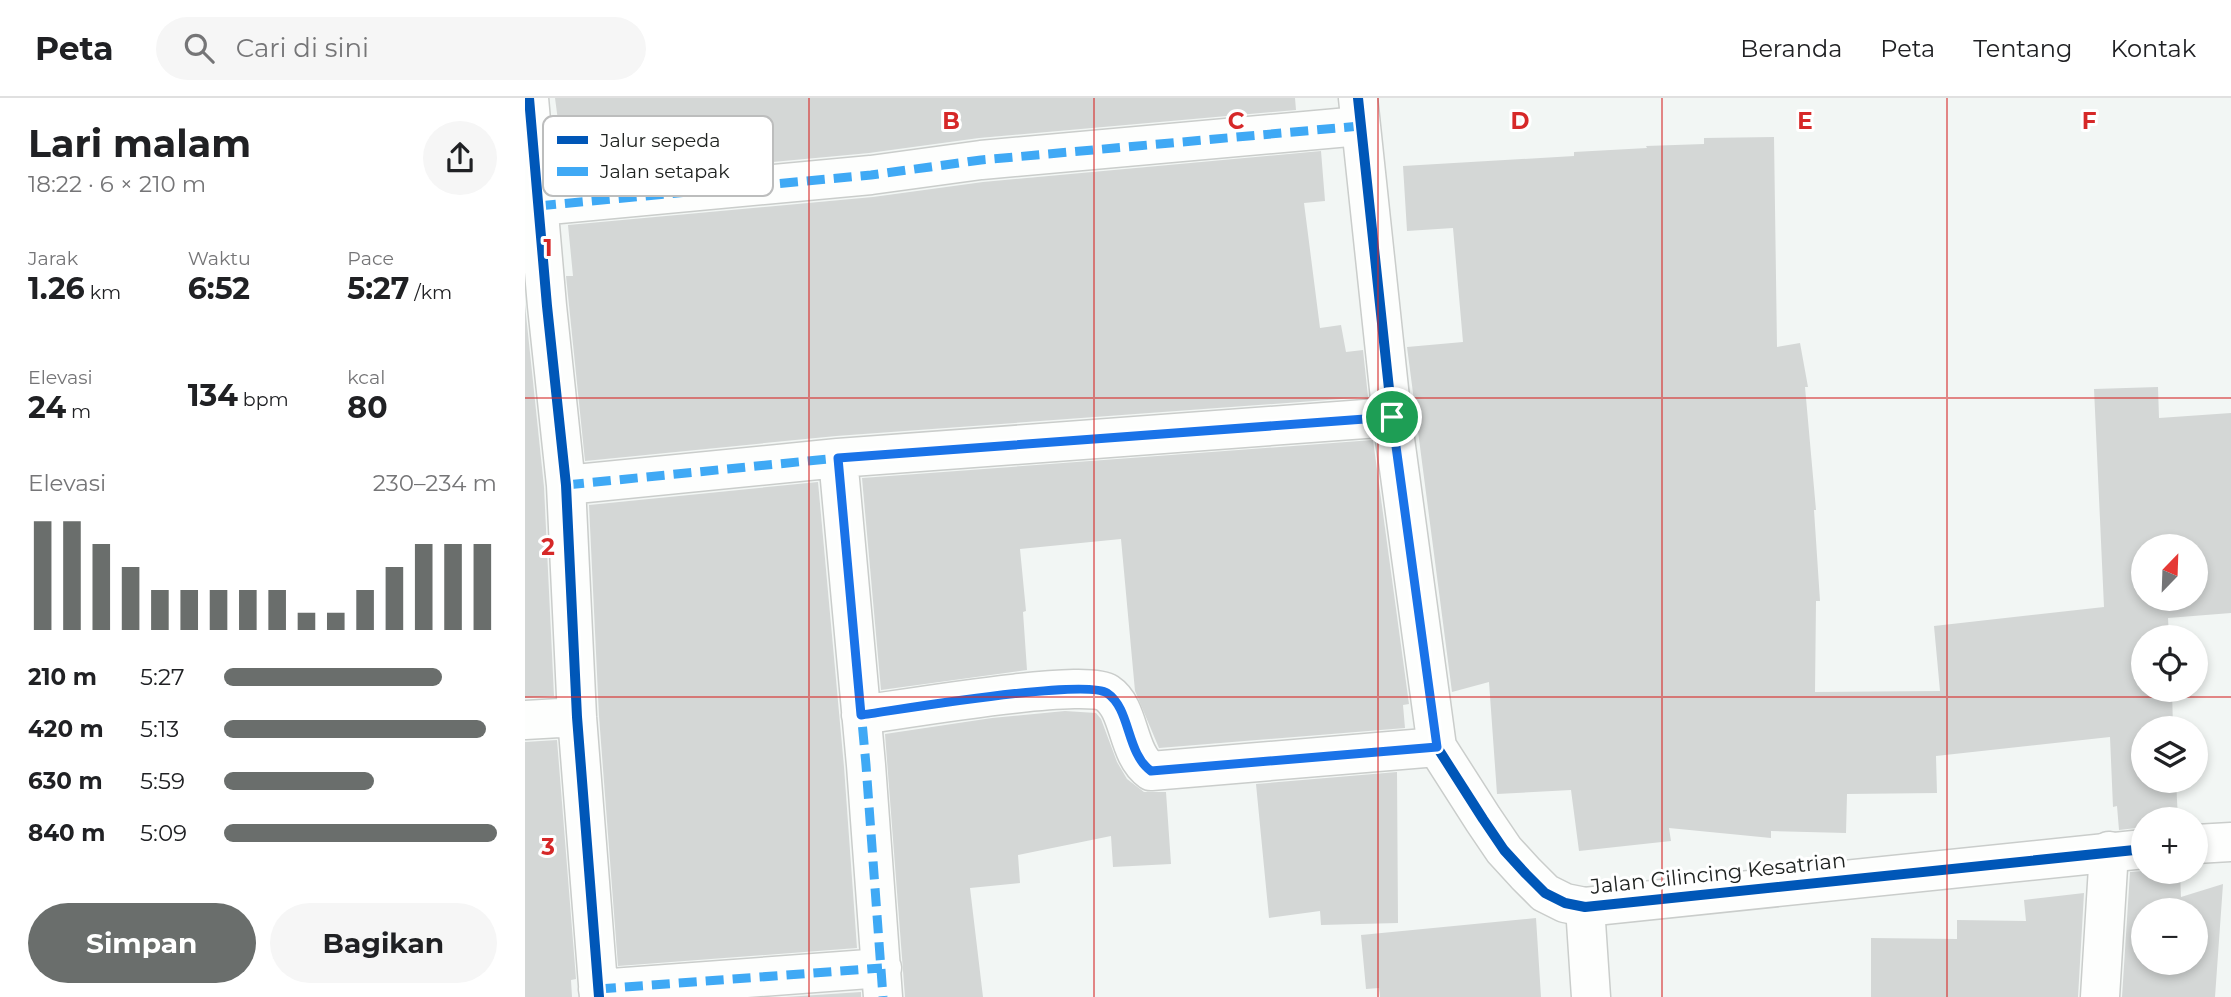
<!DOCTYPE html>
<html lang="id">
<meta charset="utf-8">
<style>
:root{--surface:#fff;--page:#f6f6f6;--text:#202124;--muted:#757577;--line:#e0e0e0;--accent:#6a6e6c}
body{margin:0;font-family:Montserrat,sans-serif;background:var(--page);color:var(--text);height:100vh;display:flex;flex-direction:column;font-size:26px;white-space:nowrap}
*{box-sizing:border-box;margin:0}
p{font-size:23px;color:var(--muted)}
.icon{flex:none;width:38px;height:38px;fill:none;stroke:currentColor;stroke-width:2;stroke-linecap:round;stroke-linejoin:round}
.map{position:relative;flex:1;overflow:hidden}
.side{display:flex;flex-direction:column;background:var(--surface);width:525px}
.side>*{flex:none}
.needle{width:46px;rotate:23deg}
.tools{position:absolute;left:1606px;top:436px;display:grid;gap:14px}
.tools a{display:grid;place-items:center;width:77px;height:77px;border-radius:50%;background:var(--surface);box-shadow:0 4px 10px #0003;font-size:35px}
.pin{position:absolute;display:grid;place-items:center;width:60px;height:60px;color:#fff;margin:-30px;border:4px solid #fff;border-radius:50%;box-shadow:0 2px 7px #0007}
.round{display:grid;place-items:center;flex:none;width:74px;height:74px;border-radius:37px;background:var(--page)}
.overview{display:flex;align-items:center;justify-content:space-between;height:119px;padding:0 28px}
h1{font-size:38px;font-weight:700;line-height:52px}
.figures{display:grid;grid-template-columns:repeat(3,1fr);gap:10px;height:119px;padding:7px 28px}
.figures div{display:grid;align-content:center}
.figures b{font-size:30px;font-weight:700}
.figures small{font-size:19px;font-weight:400}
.figures p{font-size:19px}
.chart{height:196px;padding:14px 28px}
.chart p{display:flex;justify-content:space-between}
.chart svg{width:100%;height:126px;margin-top:7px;stroke:var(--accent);stroke-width:6}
.cta{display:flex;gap:14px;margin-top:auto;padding:14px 28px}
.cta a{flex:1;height:80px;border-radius:42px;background:var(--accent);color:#fff;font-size:28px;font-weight:700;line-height:80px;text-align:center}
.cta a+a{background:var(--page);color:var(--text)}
ul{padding:0 28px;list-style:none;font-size:23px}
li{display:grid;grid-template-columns:112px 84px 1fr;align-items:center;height:52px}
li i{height:18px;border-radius:9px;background:var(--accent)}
header{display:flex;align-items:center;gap:42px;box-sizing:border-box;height:98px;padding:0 35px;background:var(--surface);border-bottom:2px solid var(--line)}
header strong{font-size:33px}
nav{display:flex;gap:38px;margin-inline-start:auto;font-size:24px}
.search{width:490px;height:63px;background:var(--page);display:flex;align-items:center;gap:18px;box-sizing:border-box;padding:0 24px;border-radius:38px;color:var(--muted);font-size:26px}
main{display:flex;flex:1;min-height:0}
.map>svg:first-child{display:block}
.building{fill:#d4d7d6;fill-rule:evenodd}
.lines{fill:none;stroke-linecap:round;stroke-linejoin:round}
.minor-casing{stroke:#cacdcb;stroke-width:41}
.tertiary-casing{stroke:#cacdcb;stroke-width:41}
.minor{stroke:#fdfefd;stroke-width:38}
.tertiary{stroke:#fdfefd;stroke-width:38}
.quiet{stroke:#3fa9f5;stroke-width:9;stroke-dasharray:18 9;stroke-linecap:butt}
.cycleway-casing{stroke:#fff;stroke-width:15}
.cycleway{stroke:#0057b8;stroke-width:10}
.route-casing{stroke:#fff;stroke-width:14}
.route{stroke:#1a73e8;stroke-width:9}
.grid{fill:none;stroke:#d62828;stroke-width:2;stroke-opacity:0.55}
.labels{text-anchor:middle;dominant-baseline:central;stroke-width:6;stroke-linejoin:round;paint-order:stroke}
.street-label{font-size:21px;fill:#212422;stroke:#fff}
.key{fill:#fff;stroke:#bcbdbd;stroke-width:2}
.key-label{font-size:19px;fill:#212422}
.grid-label{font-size:23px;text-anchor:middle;font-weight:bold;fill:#d62828;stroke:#fff;stroke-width:6;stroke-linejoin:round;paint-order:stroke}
</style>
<header>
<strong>Peta</strong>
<div class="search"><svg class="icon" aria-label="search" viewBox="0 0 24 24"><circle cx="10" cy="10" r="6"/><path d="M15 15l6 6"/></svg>Cari di sini</div>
<nav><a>Beranda</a><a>Peta</a><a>Tentang</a><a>Kontak</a></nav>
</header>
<main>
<section class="side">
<div class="overview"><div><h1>Lari malam</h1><p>18:22 · 6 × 210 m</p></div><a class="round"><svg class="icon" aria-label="share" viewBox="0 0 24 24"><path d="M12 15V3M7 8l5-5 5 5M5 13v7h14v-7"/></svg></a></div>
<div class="figures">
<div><p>Jarak</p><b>1.26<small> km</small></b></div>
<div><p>Waktu</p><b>6:52</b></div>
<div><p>Pace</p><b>5:27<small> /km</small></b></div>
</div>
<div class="figures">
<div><p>Elevasi</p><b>24<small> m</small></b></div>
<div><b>134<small> bpm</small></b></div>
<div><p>kcal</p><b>80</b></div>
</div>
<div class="chart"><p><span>Elevasi</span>230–234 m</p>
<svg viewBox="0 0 160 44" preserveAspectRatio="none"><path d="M5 44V6M15 44V6M25 44V14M35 44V22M45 44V30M55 44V30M65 44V30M75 44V30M85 44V30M95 44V38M105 44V38M115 44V30M125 44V22M135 44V14M145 44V14M155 44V14"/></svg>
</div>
<ul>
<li><b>210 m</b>5:27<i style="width:80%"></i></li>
<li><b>420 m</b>5:13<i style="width:96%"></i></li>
<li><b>630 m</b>5:59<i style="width:55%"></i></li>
<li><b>840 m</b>5:09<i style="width:100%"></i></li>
</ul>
<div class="cta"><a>Simpan</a><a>Bagikan</a></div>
</section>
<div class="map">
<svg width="1706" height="899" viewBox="0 0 1706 899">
<rect width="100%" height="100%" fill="#f2f6f4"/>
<!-- building -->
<path class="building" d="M30,0H770L771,12L454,40L344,55L41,83Z
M1249,39L1252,249L1275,245L1283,289H1280L1291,412H1289L1295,503H1291L1290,594L1415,593L1409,528L1579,509L1569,291L1633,289L1634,320L1706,315V515L1643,520L1644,539H1619V592H1647L1648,630H1619V682H1651L1653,721H1619V729L1594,732L1592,708L1588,709L1585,639L1411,658L1412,695L1322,696L1321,735L1246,733V740L1144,730L1146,743L1054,753L1046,692L972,696L964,584L927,594L882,249L938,244L928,130L882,133L878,68L1049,58V54L1122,50L1121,48L1179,46V40ZM1619,448H1671V500H1619Z
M796,53L800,103L779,105L795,230L816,227L821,254L838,252L843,299L311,338L60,363L41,178H48L43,127L348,99L458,84Z
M0,207L19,389L29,598L0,600Z
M848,342L884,606L878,607L880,630L634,650L610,593L596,441L495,451L501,513L498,514L502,572L356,592L337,380Z
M293,384L319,669L332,850L93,868L74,618L64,407Z
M540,613L571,615L576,621L592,664L602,681L619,694H641L646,766L588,769L586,738L493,757L495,785L445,790L458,899H380L360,636L467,620Z
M32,642L51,881L46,882L47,899H0V644Z
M872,674L873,825L796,827L795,813L744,820L731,686Z
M1619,773L1655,774L1656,799L1698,786L1690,899H1597L1605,774ZM1619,812H1671V864H1619Z
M1559,795L1553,899H1346V840L1432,841V822L1501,823L1499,802Z
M1011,820L1016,899H855L854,890L841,891L836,837Z
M336,894V899H261Z"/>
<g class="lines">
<defs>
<path id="minor" d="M4,0L22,208L41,387L52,619L74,899
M13,108L346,77L456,62L835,28
M313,360L341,667L358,899
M41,387L313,360L867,319
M336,617C373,612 560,580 582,595C606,611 601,655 626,673L912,649
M0,622L52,619
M1060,809L1066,899
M73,891L357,870
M1575,899L1584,753"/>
<path id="tertiary" d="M833,0L867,319L912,649L958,721L979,752L1001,776L1020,795L1040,805L1060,809L1619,751
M1671,746L1706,744"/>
</defs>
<!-- minor casing -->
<use href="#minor" class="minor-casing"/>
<!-- tertiary casing -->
<use href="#tertiary" class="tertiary-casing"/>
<!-- minor -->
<use href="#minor" class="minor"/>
<!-- tertiary -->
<use href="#tertiary" class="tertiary"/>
<!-- quiet -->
<path class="quiet" d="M13,108L346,77L456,62L835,28
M313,360L341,667L358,899
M41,387L313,360L867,319
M336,617C373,612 560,580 582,595C606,611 601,655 626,673L912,649
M73,891L357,870"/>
<defs>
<path id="cycleway" d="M4,0L22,208L41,387L52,619L74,899
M833,0L867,319L912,649L958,721L979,752L1001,776L1020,795L1040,805L1060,809L1619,751"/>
</defs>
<!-- cycleway casing -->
<use href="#cycleway" class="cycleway-casing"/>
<!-- cycleway -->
<use href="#cycleway" class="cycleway"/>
</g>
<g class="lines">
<defs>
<path id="route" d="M867,319L912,649L626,673C601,655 606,611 582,595C560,580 373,612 336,617L313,360Z"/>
</defs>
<!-- route casing -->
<use href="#route" class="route-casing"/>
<!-- route -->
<use href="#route" class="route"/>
</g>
<!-- grid -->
<path class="grid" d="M284,0V899M569,0V899M853,0V899M1137,0V899M1422,0V899M0,300H1706M0,599H1706"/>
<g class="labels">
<!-- street labels -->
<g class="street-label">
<text transform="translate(1193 775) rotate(-6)">Jalan Cilincing Kesatrian</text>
</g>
</g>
<!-- legend -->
<rect x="18" y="18" width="230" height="80" rx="10" class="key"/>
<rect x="32" y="38" width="31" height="8" fill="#0057b8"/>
<rect x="32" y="69" width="31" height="9" fill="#3fa9f5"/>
<g class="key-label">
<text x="75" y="49">Jalur sepeda</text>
<text x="75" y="80">Jalan setapak</text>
</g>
<g class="grid-label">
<text x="426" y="31">B</text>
<text x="711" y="31">C</text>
<text x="995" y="31">D</text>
<text x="1280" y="31">E</text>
<text x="1564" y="31">F</text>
<text x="23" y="158">1</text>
<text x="23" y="457">2</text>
<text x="23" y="757">3</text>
</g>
</svg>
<div class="tools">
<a><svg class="needle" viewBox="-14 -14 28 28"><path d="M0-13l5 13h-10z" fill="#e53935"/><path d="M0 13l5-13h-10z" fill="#757577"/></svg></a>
<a><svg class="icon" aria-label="locate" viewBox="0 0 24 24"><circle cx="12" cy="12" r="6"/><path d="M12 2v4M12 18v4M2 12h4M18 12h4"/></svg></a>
<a><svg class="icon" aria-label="layers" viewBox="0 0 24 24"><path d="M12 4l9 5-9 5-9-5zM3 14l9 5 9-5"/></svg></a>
<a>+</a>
<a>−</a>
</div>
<div class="pin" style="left:867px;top:319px;background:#1e9e55"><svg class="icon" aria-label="arrive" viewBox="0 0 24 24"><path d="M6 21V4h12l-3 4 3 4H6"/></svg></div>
</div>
</main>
